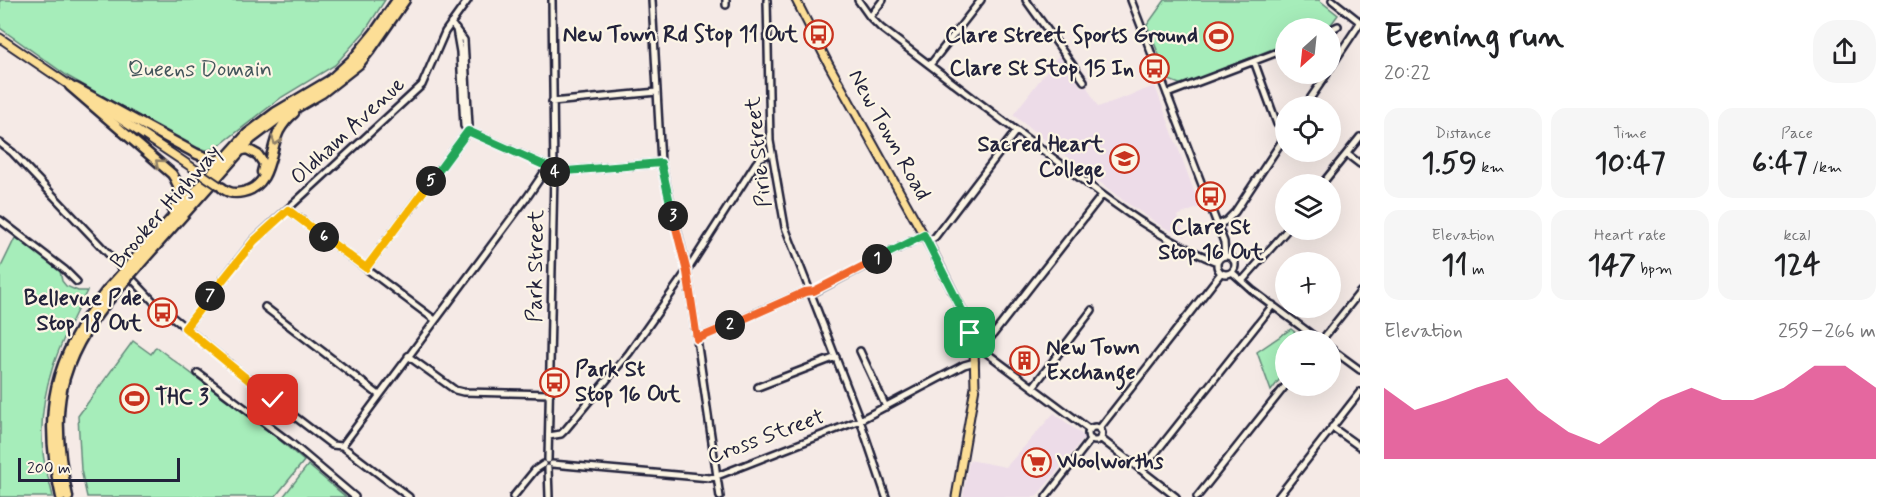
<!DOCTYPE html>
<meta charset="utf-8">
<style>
:root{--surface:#fff;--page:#f6f6f6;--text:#202124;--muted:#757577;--accent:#db2777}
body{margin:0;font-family:Mynerve,sans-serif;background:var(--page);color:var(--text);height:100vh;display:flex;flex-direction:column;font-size:22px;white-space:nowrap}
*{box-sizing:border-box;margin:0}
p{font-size:20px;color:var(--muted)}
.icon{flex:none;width:33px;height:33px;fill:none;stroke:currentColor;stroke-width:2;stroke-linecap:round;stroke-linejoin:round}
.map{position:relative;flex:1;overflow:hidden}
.panel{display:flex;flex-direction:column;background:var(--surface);width:540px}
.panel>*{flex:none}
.needle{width:39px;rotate:207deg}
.controls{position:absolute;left:1275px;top:18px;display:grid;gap:12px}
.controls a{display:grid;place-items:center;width:66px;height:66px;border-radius:50%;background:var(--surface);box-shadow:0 6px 24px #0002;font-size:30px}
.scale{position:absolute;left:18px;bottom:15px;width:162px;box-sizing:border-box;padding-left:6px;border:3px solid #22223b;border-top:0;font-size:16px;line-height:21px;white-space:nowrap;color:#22223b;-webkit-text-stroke:4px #fcf5e5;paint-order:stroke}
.pin{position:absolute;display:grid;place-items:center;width:51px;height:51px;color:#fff;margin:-26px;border-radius:12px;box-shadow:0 3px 9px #0006}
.km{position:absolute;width:30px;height:30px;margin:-15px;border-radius:50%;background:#222;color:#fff;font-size:16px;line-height:30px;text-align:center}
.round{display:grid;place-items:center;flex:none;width:63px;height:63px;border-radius:24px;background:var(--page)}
.head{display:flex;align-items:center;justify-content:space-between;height:102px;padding:0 24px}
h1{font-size:33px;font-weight:700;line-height:45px}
.stats{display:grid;grid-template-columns:repeat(3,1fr);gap:9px;height:102px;padding:6px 24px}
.stats div{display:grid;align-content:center;border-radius:15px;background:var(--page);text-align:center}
.stats b{font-size:30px;font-weight:700}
.stats small{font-size:16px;font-weight:400}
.stats p{font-size:16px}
.chart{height:168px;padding:12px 24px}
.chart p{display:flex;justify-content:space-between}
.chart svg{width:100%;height:108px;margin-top:6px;fill:var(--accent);opacity:.7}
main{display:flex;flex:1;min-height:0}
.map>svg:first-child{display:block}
.built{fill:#eddce8}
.green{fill:#a6edba;stroke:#64887a;stroke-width:1.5}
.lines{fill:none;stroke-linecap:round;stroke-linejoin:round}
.minor-casing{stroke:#22223b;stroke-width:10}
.major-casing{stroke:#22223b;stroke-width:11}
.highway-casing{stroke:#22223b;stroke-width:13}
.minor{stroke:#fcf5e5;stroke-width:5}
.major{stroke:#fcde96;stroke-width:7}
.highway{stroke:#fcde96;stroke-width:8}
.major-bridge-casing{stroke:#22223b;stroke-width:11;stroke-linecap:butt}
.highway-bridge-casing{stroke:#22223b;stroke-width:13;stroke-linecap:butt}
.major-bridge{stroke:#fcde96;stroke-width:7}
.highway-bridge{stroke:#fcde96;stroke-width:8}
.oneway{stroke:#8f8068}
.split-1-casing{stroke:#fff;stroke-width:12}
.split-2-casing{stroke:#fff;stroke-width:12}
.split-3-casing{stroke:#fff;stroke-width:12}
.split-4-casing{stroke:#fff;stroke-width:12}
.split-5-casing{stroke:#fff;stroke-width:12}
.split-6-casing{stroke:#fff;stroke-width:12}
.split-7-casing{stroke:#fff;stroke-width:12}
.split-8-casing{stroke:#fff;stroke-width:12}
.split-1{stroke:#22a559;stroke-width:8}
.split-2{stroke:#f0652b;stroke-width:8}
.split-3{stroke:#f0652b;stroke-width:8}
.split-4{stroke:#22a559;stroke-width:8}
.split-5{stroke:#22a559;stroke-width:8}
.split-6{stroke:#f5b400;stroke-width:8}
.split-7{stroke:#f5b400;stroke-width:8}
.split-8{stroke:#f5b400;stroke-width:8}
.labels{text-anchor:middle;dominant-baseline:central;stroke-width:4.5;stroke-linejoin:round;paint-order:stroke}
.poi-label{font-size:22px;font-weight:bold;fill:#22223b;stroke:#fcf5e5;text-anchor:end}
.park-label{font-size:22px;fill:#43555b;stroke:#fcf5e5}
.street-label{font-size:22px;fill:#22223b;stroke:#fcf5e5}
</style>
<main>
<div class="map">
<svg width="1360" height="497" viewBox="0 0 1360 497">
<rect width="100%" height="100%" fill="#f5eae6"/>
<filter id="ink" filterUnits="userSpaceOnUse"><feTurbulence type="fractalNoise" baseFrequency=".0167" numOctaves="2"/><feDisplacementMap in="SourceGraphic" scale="12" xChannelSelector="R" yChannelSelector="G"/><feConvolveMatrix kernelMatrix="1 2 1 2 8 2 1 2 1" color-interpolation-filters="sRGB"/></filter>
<g filter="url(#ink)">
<!-- built -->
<path class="built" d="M1059,55L1081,87L1086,85L1098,107L1155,86L1200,207L1177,216L1186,237L1163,227L1124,201L1013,115Z
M1054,413L1085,437L1036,497H963L969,460L1006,467Z"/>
<!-- green -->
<path class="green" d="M0,0H385L365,31L335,65L282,97L216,148L207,150L193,147L69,77L0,28Z
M1165,0H1319L1338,15L1329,27L1324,28H1286L1285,44L1182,85L1169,80L1147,25Z
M16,236L60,271L62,281L66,286L78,291H87C60,342 36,393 43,452C44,467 50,482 53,497H0V269Z
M1291,329L1303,338V340H1286L1285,372L1271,391L1257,352Z
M133,341L151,354L156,347L276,437L304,461L275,497H87L81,470L78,416Z
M308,465L346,497H283Z"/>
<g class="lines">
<defs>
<path id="minor" d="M652,0L661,163L687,271L720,497
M726,0V5
M767,0L770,141L785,227L860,420L886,497
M858,0L870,17L881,28C939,72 997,117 1056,160C1106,198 1158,239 1217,262
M1026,0L1084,81
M1131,0L1224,242L1225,256
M1332,0L1360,22
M870,17L883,0
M456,29L460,52L464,126L468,131
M1330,30L1338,26
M1254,61L1277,124
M930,65L981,0
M1330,68L1360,23
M1167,94L1286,49
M552,102L657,92
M1305,106L1327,74
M468,131L549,167
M0,143L12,152L153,301L273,400L332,445L342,446L409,497
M1347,154L1360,164
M554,172L661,163
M1322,184L1360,137
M288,210L435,320
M0,220L65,270L77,282
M1218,225L1226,221L1235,212L1286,135
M928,242L935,237L1016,131
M1217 265a9 9 0 1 1 18 0a9 9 0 1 1-18 0Z
M366,268L468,131L469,126L464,40L451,23
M1232,272L1252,290L1315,337
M1242,281L1287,230
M265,307L379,395
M185,328L253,241L422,85L445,32L468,0
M1325,336L1360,292
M697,339L805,292H814L924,235
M980,348L1090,430
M1330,348L1360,370
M974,349L980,348L992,336L1102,195
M860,351L886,407
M408,356L455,390L463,392L550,394
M198,373L291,443L355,497
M758,387L836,357
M1033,387L1092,310
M1332,427L1360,447
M1088 434a7 7 0 1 1 14 0a7 7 0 1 1-14 0Z
M1099,429L1221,273
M549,436L561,434L566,429L629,353L687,271L756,163L760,158L771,153
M1100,438L1176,497
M342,446L528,196L545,171L546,166
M548,460L554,172L552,0
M552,464L710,478L717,476L860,420L964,365L975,362
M548,468L549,497
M1142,470L1273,305
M513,497L535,470L544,464
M1046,497L1091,439
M1197,497L1286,385
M1278,497L1360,392"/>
<path id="major" d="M796,0L829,65L932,250L966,318L974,349L975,387L956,497
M0,38L75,89
M96,103L196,170"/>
<path id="highway" d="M70,86L172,174C181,187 180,198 173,212
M76,88L197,154L217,161L224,157
M239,151L247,149L258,155L264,164L262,172
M221,187C228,193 234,194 243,192C272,186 269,152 279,131C283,124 288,118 294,113
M134,260L247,134L276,112L330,80L353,59L375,32L397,0
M139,265L251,139L279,118L322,93L359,64L371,49L405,0
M61,497C41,412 53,358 107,290
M68,497C49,414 56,361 113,295"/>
</defs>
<!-- minor casing -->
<use href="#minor" class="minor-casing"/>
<!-- major casing -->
<use href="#major" class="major-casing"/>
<!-- highway casing -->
<use href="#highway" class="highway-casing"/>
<!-- minor -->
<use href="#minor" class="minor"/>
<!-- major -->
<use href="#major" class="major"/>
<!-- highway -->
<use href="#highway" class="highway"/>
<defs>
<path id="major-bridge" d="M196,170L221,187"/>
<path id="highway-bridge" d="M107,290L134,260
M113,295L139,265"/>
</defs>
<!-- major-bridge casing -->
<use href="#major-bridge" class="major-bridge-casing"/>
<!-- highway-bridge casing -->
<use href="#highway-bridge" class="highway-bridge-casing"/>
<!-- major-bridge -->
<use href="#major-bridge" class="major-bridge"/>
<!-- highway-bridge -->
<use href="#highway-bridge" class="highway-bridge"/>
</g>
<!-- one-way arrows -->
<defs><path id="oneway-chevron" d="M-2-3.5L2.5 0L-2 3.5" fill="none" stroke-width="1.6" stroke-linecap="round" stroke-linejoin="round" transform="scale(1.5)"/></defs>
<g class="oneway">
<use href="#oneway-chevron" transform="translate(276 141) rotate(109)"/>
<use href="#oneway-chevron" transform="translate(159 163) rotate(-139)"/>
</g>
</g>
<g class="lines" filter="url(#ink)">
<defs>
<path id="split-1" d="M877,259L924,235L966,318L970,333"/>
<path id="split-2" d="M730,325L805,292L814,291L877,259"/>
<path id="split-3" d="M673,216L687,272L697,339L730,325"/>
<path id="split-4" d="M555,172L661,163L673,216"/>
<path id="split-5" d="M431,181L468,131L546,166L554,167L555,172"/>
<path id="split-6" d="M324,237L366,268L431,181"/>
<path id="split-7" d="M210,296L254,241L288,210L324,237"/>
<path id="split-8" d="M210,296L185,328L273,400"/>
</defs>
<!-- split-1 casing -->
<use href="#split-1" class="split-1-casing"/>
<!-- split-2 casing -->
<use href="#split-2" class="split-2-casing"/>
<!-- split-3 casing -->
<use href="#split-3" class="split-3-casing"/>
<!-- split-4 casing -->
<use href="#split-4" class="split-4-casing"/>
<!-- split-5 casing -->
<use href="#split-5" class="split-5-casing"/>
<!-- split-6 casing -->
<use href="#split-6" class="split-6-casing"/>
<!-- split-7 casing -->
<use href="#split-7" class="split-7-casing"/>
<!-- split-8 casing -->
<use href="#split-8" class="split-8-casing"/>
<!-- split-1 -->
<use href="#split-1" class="split-1"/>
<!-- split-2 -->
<use href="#split-2" class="split-2"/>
<!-- split-3 -->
<use href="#split-3" class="split-3"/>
<!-- split-4 -->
<use href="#split-4" class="split-4"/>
<!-- split-5 -->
<use href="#split-5" class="split-5"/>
<!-- split-6 -->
<use href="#split-6" class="split-6"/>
<!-- split-7 -->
<use href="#split-7" class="split-7"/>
<!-- split-8 -->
<use href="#split-8" class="split-8"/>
</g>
<!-- icons -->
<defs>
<symbol id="bus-ring" viewBox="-11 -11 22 22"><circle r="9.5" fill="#fcf5e5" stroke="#c8321e" stroke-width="1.5"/><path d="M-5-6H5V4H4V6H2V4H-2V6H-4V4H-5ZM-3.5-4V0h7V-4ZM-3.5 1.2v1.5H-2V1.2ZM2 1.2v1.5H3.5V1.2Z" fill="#c8321e"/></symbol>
<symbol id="stadium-ring" viewBox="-11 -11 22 22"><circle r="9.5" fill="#fcf5e5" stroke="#c8321e" stroke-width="1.5"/><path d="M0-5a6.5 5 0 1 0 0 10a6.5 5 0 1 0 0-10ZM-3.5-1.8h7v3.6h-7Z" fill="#c8321e"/></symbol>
<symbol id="school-ring" viewBox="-11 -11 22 22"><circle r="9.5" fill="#fcf5e5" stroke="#c8321e" stroke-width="1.5"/><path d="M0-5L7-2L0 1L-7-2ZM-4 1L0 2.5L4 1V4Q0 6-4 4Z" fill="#c8321e"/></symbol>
<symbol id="building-ring" viewBox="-11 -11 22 22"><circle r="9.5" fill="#fcf5e5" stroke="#c8321e" stroke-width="1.5"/><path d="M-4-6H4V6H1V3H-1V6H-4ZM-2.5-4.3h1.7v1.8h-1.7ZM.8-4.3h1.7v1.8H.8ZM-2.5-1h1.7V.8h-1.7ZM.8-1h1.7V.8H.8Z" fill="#c8321e"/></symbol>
<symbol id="supermarket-ring" viewBox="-11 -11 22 22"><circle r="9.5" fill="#fcf5e5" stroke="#c8321e" stroke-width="1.5"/><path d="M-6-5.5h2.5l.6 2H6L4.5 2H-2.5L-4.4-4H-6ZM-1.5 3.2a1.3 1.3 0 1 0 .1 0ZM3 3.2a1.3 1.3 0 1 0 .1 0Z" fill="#c8321e"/></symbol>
</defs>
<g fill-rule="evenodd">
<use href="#bus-ring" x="802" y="18" width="33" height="33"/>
<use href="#stadium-ring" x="1202" y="20" width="33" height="33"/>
<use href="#bus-ring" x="1138" y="52" width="33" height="33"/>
<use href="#school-ring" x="1108" y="142" width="33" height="33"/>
<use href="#bus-ring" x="1194" y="180" width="33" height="33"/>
<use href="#bus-ring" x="146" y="296" width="33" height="33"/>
<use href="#building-ring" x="1008" y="344" width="33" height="33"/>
<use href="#bus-ring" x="538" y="366" width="33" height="33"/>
<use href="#stadium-ring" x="118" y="382" width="33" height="33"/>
<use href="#supermarket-ring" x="1020" y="446" width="33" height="33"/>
</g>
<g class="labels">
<!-- poi labels -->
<g class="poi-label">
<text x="798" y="35">New Town Rd Stop 11 Out</text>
<text x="1198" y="36">Clare Street Sports Ground</text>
<text x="1134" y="69">Clare St Stop 15 In</text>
<text x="1104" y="145">Sacred Heart<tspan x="1104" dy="25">College</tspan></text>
<text x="1211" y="228" text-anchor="middle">Clare St<tspan x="1211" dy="25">Stop 16 Out</tspan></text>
<text x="142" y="299">Bellevue Pde<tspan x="142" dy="25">Stop 18 Out</tspan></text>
<text x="1046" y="348" text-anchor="start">New Town<tspan x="1046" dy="25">Exchange</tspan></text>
<text x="575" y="370" text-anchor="start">Park St<tspan x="575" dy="25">Stop 16 Out</tspan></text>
<text x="155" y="398" text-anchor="start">THC 3</text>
<text x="1057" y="462" text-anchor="start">Woolworths</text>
</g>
<!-- park labels -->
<g class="park-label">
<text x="200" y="70">Queens Domain</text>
</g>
<!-- street labels -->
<g class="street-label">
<text transform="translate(348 131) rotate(-43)">Oldham Avenue</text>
<text transform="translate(889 135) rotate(61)">New Town Road</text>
<text transform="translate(759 152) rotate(-96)">Pirie Street</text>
<text transform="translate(166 207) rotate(-49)">Brooker Highway</text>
<text transform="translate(536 266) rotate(-89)">Park Street</text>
<text transform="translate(766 437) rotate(-20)">Cross Street</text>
</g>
</g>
</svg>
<div class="controls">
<a><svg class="needle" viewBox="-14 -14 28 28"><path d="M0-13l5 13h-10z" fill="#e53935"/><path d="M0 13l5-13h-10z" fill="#757577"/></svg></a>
<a><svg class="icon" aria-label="locate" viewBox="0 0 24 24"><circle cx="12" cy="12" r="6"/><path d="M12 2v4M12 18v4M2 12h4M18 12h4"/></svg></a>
<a><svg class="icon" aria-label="layers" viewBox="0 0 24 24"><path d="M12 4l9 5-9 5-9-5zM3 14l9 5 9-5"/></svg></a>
<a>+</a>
<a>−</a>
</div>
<div class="scale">200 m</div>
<div class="pin" style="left:970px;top:333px;background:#1e9e55"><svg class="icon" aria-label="arrive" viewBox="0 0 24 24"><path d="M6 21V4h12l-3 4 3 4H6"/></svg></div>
<div class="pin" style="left:273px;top:400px;background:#d93025"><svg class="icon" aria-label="check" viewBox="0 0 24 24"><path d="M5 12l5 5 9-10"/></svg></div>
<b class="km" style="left:877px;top:259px">1</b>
<b class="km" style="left:730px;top:325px">2</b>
<b class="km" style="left:673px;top:216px">3</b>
<b class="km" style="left:555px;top:172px">4</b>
<b class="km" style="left:431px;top:181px">5</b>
<b class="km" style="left:324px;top:237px">6</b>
<b class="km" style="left:210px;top:296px">7</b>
</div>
<section class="panel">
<div class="head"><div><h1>Evening run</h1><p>20:22</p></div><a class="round"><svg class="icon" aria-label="share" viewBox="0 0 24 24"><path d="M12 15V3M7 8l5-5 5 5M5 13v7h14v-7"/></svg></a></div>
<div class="stats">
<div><p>Distance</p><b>1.59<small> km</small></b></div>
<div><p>Time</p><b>10:47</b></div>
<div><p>Pace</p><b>6:47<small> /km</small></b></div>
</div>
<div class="stats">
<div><p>Elevation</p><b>11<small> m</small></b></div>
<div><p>Heart rate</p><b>147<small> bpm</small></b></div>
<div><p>kcal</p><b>124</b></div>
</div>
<div class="chart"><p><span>Elevation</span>259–266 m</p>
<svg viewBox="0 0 160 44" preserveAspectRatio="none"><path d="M0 44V15L10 24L20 20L30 15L40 11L50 24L60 33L70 38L80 29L90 20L100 15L110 20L120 20L130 15L140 6L150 6L160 15V44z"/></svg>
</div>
</section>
</main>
